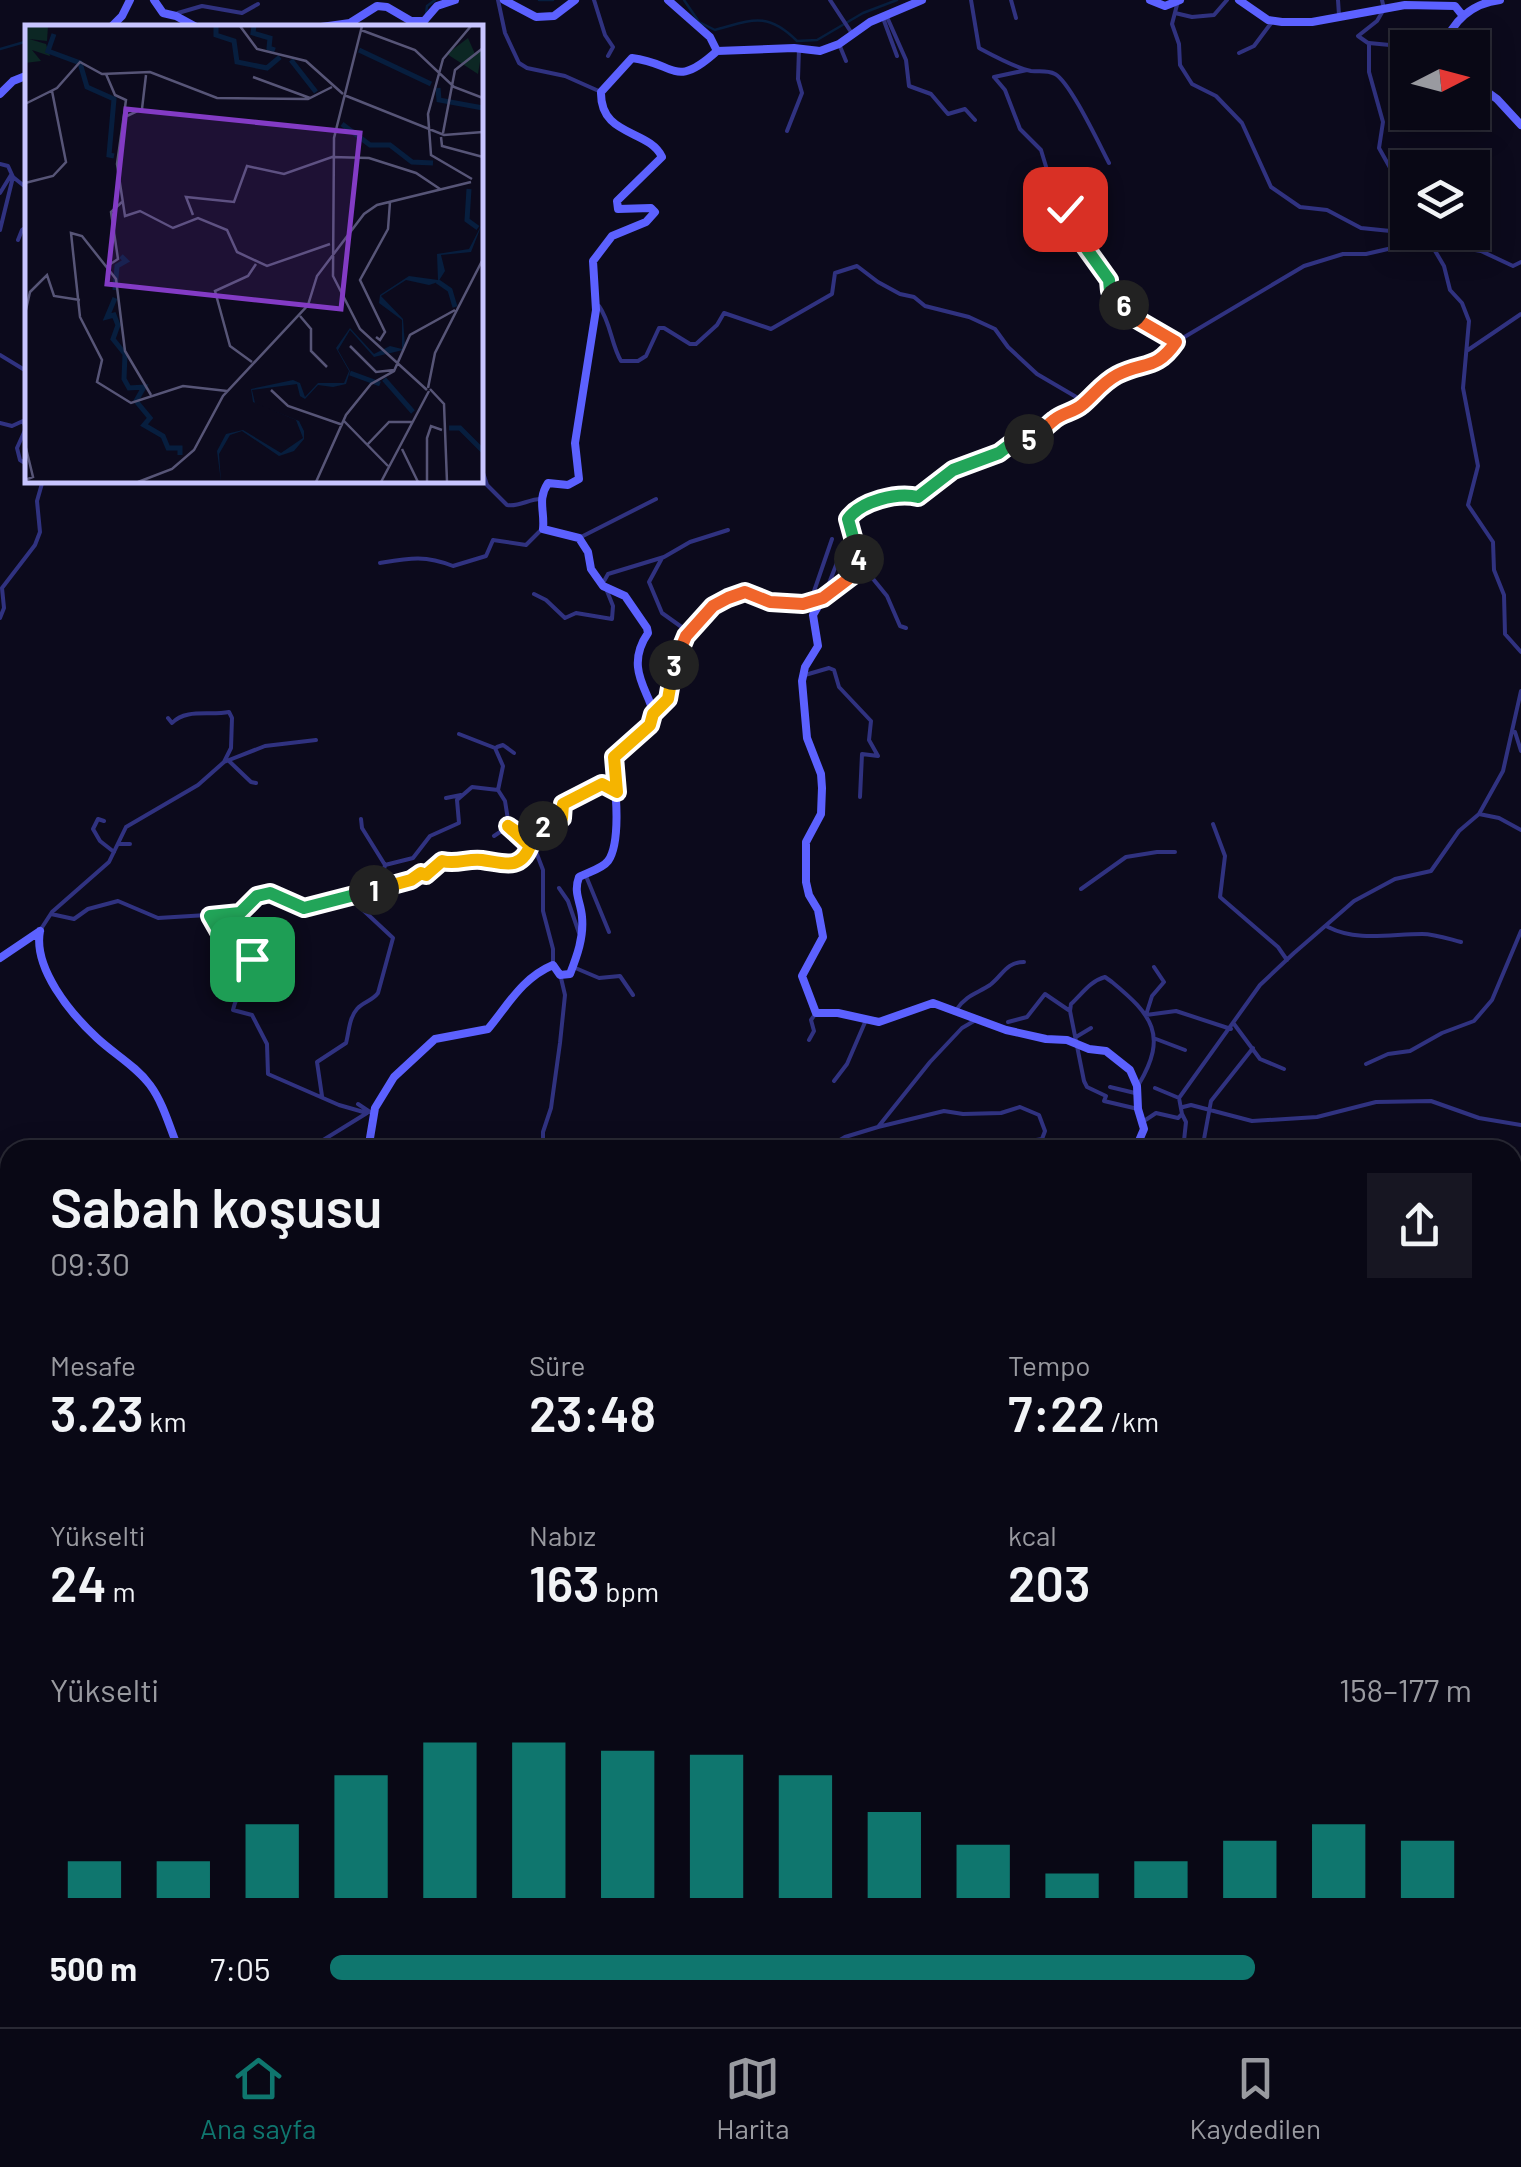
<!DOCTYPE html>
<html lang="tr">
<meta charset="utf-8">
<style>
:root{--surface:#090815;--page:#171622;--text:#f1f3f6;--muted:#999aa0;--line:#292934;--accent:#0f766e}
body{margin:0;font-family:Barlow,sans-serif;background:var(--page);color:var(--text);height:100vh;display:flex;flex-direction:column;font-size:38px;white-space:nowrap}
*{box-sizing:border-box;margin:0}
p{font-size:32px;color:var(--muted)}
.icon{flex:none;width:55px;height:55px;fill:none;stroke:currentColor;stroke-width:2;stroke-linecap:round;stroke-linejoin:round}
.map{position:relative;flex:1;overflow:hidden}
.details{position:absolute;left:0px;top:1140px;width:1522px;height:888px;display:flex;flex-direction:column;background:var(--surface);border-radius:30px 30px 0 0;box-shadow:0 5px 25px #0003,0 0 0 2px var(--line)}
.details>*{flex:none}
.needle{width:65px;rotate:84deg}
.fabs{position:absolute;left:1390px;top:30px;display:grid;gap:20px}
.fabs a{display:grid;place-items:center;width:100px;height:100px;border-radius:0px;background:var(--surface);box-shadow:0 5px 25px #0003,0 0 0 2px var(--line);font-size:50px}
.pin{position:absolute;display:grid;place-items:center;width:85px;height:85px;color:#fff;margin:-42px;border-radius:20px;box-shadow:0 5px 15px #0006}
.km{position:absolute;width:50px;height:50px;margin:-25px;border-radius:50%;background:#222;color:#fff;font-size:28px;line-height:50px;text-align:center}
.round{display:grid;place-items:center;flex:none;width:105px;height:105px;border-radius:0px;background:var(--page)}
.overview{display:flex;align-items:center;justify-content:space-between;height:170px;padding:0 50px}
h1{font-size:55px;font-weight:600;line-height:75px}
.metrics{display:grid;grid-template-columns:repeat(3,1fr);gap:15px;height:170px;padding:10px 50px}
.metrics div{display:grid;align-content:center}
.metrics b{font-size:50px;font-weight:600}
.metrics small{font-size:28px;font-weight:400}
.metrics p{font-size:28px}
.chart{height:280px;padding:20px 50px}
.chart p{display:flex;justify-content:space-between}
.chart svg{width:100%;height:180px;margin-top:10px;stroke:var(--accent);stroke-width:6}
ul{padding:0 50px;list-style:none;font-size:32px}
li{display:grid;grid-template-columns:160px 120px 1fr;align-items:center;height:75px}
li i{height:25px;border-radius:12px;background:var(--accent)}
.menu{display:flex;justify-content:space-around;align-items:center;height:140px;border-top:2px solid var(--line);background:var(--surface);font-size:28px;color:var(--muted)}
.menu a{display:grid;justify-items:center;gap:5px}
.menu .current{color:var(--accent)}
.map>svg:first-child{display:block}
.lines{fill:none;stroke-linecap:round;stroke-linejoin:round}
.stream{stroke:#071e3e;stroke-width:2.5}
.street{stroke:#303280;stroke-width:4}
.secondary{stroke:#5c61ff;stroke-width:8}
.highway{stroke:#ff40a6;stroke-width:12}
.split-1-casing{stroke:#fff;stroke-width:20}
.split-2-casing{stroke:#fff;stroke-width:20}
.split-3-casing{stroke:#fff;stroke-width:20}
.split-4-casing{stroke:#fff;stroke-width:20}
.split-5-casing{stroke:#fff;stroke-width:20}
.split-6-casing{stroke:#fff;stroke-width:20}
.split-7-casing{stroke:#fff;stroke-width:20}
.split-1{stroke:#22a559;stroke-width:12}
.split-2{stroke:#f5b400;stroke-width:12}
.split-3{stroke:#f5b400;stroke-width:12}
.split-4{stroke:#f0652b;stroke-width:12}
.split-5{stroke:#22a559;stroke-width:12}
.split-6{stroke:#f0652b;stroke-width:12}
.split-7{stroke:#22a559;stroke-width:12}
.inset-river{fill:none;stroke:#071e3e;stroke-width:5}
.inset-road{fill:none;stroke:#575577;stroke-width:2.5}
.view{fill:#833bc5;fill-opacity:0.15;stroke:#833bc5;stroke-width:5}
.inset-edge{fill:none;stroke:#c8c5ff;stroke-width:5}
</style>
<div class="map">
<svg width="1521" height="2027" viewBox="0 0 1521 2027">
<rect width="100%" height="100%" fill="#0c0a1c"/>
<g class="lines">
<!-- stream -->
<path class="stream" d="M539,0H553
M684,0L699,22L715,30C752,20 767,11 797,41L817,40L863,13L897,0
M426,14L427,6L435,0
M0,49L28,41
M1512,2027L1521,2020"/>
<!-- street -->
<path class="street" d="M498,0L505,33L519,63L527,68L565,76L601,92
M594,0L605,35L613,47L608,56
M830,0L851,32
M971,0L979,48C994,56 1016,68 1031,71C1040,72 1047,70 1055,74C1070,82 1099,144 1109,163
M1011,0L1016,18
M1338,0L1339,15
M1178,1L1172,24L1179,44L1180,65L1192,84L1216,96L1242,123L1271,187L1300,207L1327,210L1361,228L1410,233L1423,241
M178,13L202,6L242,13L258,4
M1175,13L1192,17L1214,15L1227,0
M887,17L906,60L909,86L931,94L948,114L965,109L975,120
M883,18L897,56
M1368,43L1358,36L1377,21L1384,9L1382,0
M839,44L846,61
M1239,53L1254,46L1272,22
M994,77L1005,90L1020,129L1041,150L1054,193L1076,234L1109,280L1110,291L1138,320L1176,342
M994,77L1027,70
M787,131L802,93L798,79L799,49
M0,164L8,166L13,177L28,189
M0,193L11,175
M1408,227L1403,191L1379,148L1383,122L1369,72V43L1400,46L1445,42
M0,230L13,177
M18,240L22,230L28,226
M1431,244L1444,266L1450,290L1462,303L1469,321L1463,388L1478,466L1468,505L1493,542L1494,570L1504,595L1505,634L1521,652
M599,306C611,323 611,344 621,361H638L646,356L659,328H664L690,344H696L717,325L724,313L771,329L832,294L835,273L857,266L878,282L900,294L914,297L925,306L969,317L995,329L1008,347L1037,374L1078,398L1090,394
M1468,350L1521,314
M0,355L28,372
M0,423L12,426L23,421L26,428L17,448L20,460L28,465
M480,464L487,485L507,505C520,507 528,499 541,499
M579,538L656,499
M662,558L649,582L662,613L690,633
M380,563C410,558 425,555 453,566L486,556L493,540L526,545L542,529
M860,569L848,519C861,501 897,492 918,497L953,470L999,453L1013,443L1038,435L1058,416L1083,404L1106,382L1121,373L1161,361L1176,342L1304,266L1343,254H1366L1423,241L1481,251L1513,266L1521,262
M603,583L608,574L664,557L690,542L728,530
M534,594L546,600L565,618L576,613L612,619L613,606L607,591
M824,596L840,555
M823,598L865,569L887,596L900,626L906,628
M811,600L832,539
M0,618L4,608L2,588L35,545L40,532L37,501L43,480
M805,675L829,668L834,670L839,687L871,721L869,740L878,756
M1515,732L1521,751
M459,734L495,748L503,766L498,790
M497,747L503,745L514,753
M229,761L251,782L256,783
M224,762L265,746L316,740
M860,797L862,754L878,756
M446,798L461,795
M1479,814L1499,818L1521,830
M361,819L362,828L385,865
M104,821L98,819L93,829L100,841L114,852
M1213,824L1225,856L1220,897L1278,947L1287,960
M517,831L523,836L562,818L563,805L602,784L613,789
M494,836L509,826
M119,844H130
M427,875L441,861C457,865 467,858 482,860C503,862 519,871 530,847
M586,876L609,932
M559,888L568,901L579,933
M370,889L383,874L385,865L413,858L430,836L459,823L457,800L472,787L498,790L505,801L509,826L535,849L543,870V911L553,949V965
M1081,889L1126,857L1157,852H1175
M51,914L74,919L88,909L118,901L158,918L240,913L257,896L270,893L294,906L312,907L328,899L390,887L421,873L427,875L416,885L411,880
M210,916L223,937L241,940C268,979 240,977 233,1010L252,1015L267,1044L268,1074L339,1105L367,1113
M1328,927C1357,942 1391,934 1422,934C1435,934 1449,939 1461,942
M41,929L52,912L109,862L126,827L198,785L224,762L231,748L232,718L229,712C210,716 186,708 172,723L168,718
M573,967L599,978L620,976L633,995
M1154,967L1164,982L1152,996L1146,1015L1176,1011L1231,1029
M957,1009C966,995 978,993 990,985C1003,975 1006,962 1024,962
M1008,1022L1027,1017L1045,994L1070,1011
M1234,1024L1260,1059L1284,1069
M1076,1037L1091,1028
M1156,1039L1185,1050
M809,1040L814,1031L811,1020L816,1013
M1366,1064L1388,1054L1410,1051L1442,1033L1474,1021L1492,1000L1521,931
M834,1081L847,1064L866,1020
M1110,1087L1135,1093
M322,1096L317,1062L346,1043C349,1032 349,1018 357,1009C363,1002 372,1001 378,993L393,938L363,910L357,894
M1179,1098L1260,985L1294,953L1354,901L1395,879L1431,871L1459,831L1479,814L1503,771L1521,691
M358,1104L370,1112
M1183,1107L1191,1105L1252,1121L1317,1117L1376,1102L1431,1101L1479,1118L1521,1125
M1138,1109L1104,1101L1106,1096L1087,1087L1084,1081L1070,1011L1071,1004C1082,994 1090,981 1105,977L1112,982C1152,1015 1168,1035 1139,1084
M1182,1114L1186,1122L1183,1150
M1144,1121L1156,1113L1178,1118L1182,1114L1179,1098L1155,1088
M878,1127L944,1111L963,1114L1001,1113L1020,1107L1039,1115L1045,1131L1042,1139L1047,1150
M1014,1144L1042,1139
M307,1150L367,1113
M543,1150V1132L551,1108L560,1043L565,995L561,978
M823,1150L845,1137L878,1127L930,1062L962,1028L974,1021
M1099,1150L1109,1140
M1202,1150L1211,1101L1253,1048
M0,1192L10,1195
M1512,1192L1521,1191
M0,1420L10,1412
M1512,1487L1521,1489
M1512,1577L1521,1573
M1512,1647L1521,1641
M0,1672L10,1668
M1512,1681L1521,1688
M1512,1729L1521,1716
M0,1838L10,1820
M0,1844L9,1878L0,1928
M1520,1945L1521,1946
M1512,1960L1521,1961
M0,1964L4,1976L0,1998
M1512,2015L1521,2009
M206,2018L222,2027
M323,2018L337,2027
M522,2018L533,2027
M743,2018L766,2026
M858,2018L863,2027
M907,2018L921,2027
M932,2018L952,2027
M1014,2018L1026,2027
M1125,2018L1138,2027
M278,2019L289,2027
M830,2023L835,2027
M690,2026L699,2018
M130,2027L142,2021L152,2027
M357,2027L366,2018
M399,2027L401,2018
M435,2027L442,2018
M499,2027L506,2018
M535,2027L543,2018
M593,2027L602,2018
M847,2027L854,2021L861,2024
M887,2027L894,2018
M965,2027L973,2018
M1026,2027L1031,2018
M1059,2027L1064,2018
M1097,2027L1104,2018
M1163,2027L1170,2018
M1224,2027L1230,2018
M1450,2027L1458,2018
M1495,2027L1509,2018"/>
<!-- secondary -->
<path class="secondary" d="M154,0L163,13L176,16L198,28
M504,0L536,17L554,16L575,0
M668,0L710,37L717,51
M1150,0L1165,6L1180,0
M1239,0L1268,20L1282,22H1312L1405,5L1455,6L1463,16
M110,28L122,16L130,0
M314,28L350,23L377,6L387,7L411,21H424L437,6L455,0
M1444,48C1451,21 1473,3 1500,0
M1472,81L1497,99L1521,125
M0,94L13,81L28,75
M823,598L813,615L818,646L805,667L802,681L807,738L821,774L822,788L821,814L806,842V882L809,895L818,910L823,937L802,976L816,1013H838L879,1022L933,1003L1006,1030L1046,1039L1067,1040L1089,1049L1106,1051L1130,1070L1137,1086L1138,1109L1144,1129L1135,1150
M653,714L668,699L672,669L686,637L713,606L745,593C774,603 792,607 823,598
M40,931C33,968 70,1013 97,1038C114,1054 136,1066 150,1085C164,1104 170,1129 179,1150
M0,958L40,931
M368,1150L375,1108L394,1077L435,1039L488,1029C508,1005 522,978 553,965L560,975L570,974C577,956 584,937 582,917C581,902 573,893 579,877C588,872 602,869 608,861C622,842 615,784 613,762C622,747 644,737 651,723C662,701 619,675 648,633L647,628L625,596L603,586L591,569L588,552L579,538L543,529C545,511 537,500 548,483L568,485L579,479L575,443L596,310L593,261L612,236L646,222L655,212L651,208L618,209L617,201L662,157C649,129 600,137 601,92L632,58C676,63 674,90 717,51L794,48L820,51L839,44L870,22L922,0
M1311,2018L1312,2027"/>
<!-- highway -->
<path class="highway" d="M0,1741L10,1746
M1512,1809H1521
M662,2018L678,2027
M54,2027L70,2018
M70,2027L86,2018"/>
</g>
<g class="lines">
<defs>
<path id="split-1" d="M252,959L241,940L222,937L210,916L240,913L257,896L270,893L304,908L374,890"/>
<path id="split-2" d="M374,890L411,880L421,873L426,875L442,861C457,865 468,858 482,860C504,863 520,871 530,846L508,826L523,836L543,826"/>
<path id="split-3" d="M543,826L562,818L563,804L602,784L617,792L614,757L650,725L653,714L668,699L674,665"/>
<path id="split-4" d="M674,665L686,636L713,606L728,598L745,592L770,602L803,604L823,598L860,570L859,559"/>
<path id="split-5" d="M859,559L848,519C861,501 897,492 918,497L953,470L999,453L1012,443L1029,439"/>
<path id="split-6" d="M1029,439C1040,434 1045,427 1054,420C1062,413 1074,412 1082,405C1094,395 1102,383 1117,375C1144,361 1156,371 1176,342L1138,320L1124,305"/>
<path id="split-7" d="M1065,209L1076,234L1109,280L1110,291L1124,305"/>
</defs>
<!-- split-1 casing -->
<use href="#split-1" class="split-1-casing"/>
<!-- split-2 casing -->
<use href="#split-2" class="split-2-casing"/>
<!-- split-3 casing -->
<use href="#split-3" class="split-3-casing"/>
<!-- split-4 casing -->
<use href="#split-4" class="split-4-casing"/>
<!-- split-5 casing -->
<use href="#split-5" class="split-5-casing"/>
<!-- split-6 casing -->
<use href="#split-6" class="split-6-casing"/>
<!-- split-7 casing -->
<use href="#split-7" class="split-7-casing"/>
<!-- split-1 -->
<use href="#split-1" class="split-1"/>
<!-- split-2 -->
<use href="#split-2" class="split-2"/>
<!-- split-3 -->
<use href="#split-3" class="split-3"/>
<!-- split-4 -->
<use href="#split-4" class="split-4"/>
<!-- split-5 -->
<use href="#split-5" class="split-5"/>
<!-- split-6 -->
<use href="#split-6" class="split-6"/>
<!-- split-7 -->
<use href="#split-7" class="split-7"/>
</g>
<!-- overview -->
<g transform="translate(25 25)">
<rect width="458" height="458" fill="#0c0a1c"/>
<path d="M0,1H23L22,16L4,14L21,19L25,31L7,25L16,36L0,38Z" fill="#0c2724"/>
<path d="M443,13L450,29L457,24L453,49L422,29Z" fill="#0c2724"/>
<path d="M457,199L446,227L416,230L420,246L413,257L404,260L381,255L356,271L378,294L380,321L378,325L349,332L325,305L313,325L325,346L321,359L308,362L293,360L280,374L275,371L272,359L227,365L230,378L274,396L279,406V414L269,426L254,431L217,406L205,410L194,429L196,457L192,426L201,409L218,405L256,428L278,413L271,395L228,377L226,364L268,355L275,358L280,372L293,358H319L324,346L311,323L325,303L349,329L365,321L377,324V295L354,278L355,270L384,251L413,255L412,229L444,224Z" fill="#071e3e"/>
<path class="inset-river" d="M191,1V10L209,16L212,37L242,43L255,32M229,1L228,8L245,13L244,23L250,25M29,9L23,26L55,38L62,62L89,74L84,130L89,131M334,25L406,59M266,35L291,67M413,63L414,75L458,83M317,99L345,120H365L387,137L408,138M444,164L442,195L453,203M412,256L425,265L430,282M90,265L92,241L101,236L96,231M90,273L82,292L89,290L93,300L88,314L100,329L99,354L104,363L119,362L111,376L125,393L119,400L138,411L143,423H155V430M325,348L355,359M359,354L388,387M424,403H435L458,426"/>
<path class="inset-road" d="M215,1L232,24L281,36L318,69M337,1L309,113L308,251L335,304L402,365M446,1L418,34L403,89L406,130L447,154M336,5L390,25L429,62L458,73M81,49L90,70L101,75L92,139L100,191L115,186L148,203L173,193L202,205L212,227L242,241L305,219M228,52L285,73M319,70L419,110L458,107M0,79L32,63L55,37L77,49L125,47L192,73L283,74L307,62M102,91L117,84L121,50M418,108L430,45L458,23M416,112L417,121L458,132M0,158L28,151L41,137L27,66M168,190L161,172L209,177L222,141L259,149L307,132L344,133L391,148L415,164M81,242L93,234L86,187L97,177M0,289L5,267L22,250L29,271L55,275M275,291L286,304V326L302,342M351,312L355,315L360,307L335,255L363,204L365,177M325,321L351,347L369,345M227,337L205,321L190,266L223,251L231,239M403,363L410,328L458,234M405,364L419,379L422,457M246,365L263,381L318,400M126,370L100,326L91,254L57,211L46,208L55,292L77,335L72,357L106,378L158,361L202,366M319,396L363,441M0,419L8,452L0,455M342,420L364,397H387M377,424L393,457M113,457L147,444L169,425L198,371L283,280L292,251L339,189L352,180L446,157M291,457L321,390L346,359L369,346L385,310L430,285M356,457L404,366M402,457V413L406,401L417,405"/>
<path class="view" d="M101,84L335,108L316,284L82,259Z"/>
<rect width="458" height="458" class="inset-edge"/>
</g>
</svg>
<div class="fabs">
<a><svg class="needle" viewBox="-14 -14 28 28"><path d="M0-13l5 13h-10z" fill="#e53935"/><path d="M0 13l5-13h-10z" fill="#999aa0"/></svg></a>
<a><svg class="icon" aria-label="layers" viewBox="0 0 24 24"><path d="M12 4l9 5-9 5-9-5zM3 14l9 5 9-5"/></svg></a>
</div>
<div class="pin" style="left:252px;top:959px;background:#1e9e55"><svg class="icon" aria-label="arrive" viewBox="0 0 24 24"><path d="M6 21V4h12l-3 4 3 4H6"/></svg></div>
<div class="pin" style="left:1065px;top:209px;background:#d93025"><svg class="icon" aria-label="check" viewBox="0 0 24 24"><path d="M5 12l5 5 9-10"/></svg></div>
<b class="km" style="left:374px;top:890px">1</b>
<b class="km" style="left:543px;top:826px">2</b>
<b class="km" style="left:674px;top:665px">3</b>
<b class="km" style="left:859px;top:559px">4</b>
<b class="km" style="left:1029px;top:439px">5</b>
<b class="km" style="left:1124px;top:305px">6</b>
<section class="details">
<div class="overview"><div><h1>Sabah koşusu</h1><p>09:30</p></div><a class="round"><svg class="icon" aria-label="share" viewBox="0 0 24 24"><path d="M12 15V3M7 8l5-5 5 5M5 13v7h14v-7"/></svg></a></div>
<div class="metrics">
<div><p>Mesafe</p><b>3.23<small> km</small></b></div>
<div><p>Süre</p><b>23:48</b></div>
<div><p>Tempo</p><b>7:22<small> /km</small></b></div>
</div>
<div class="metrics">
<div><p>Yükselti</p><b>24<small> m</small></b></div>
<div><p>Nabız</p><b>163<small> bpm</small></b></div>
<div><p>kcal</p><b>203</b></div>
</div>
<div class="chart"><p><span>Yükselti</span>158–177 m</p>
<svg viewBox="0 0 160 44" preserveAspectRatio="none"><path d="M5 44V35M15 44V35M25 44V26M35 44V14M45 44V6M55 44V6M65 44V8M75 44V9M85 44V14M95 44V23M105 44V31M115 44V38M125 44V35M135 44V30M145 44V26M155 44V30"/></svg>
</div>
<ul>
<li><b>500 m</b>7:05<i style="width:81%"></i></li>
</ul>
</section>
</div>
<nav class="menu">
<a class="current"><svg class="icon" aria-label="home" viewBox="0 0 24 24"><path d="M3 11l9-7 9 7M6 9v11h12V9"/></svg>Ana sayfa</a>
<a><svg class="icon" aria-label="map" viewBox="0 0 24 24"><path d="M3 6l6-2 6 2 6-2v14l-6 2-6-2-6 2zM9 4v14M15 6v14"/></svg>Harita</a>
<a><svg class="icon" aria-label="saved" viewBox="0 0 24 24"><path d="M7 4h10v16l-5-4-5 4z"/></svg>Kaydedilen</a>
</nav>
